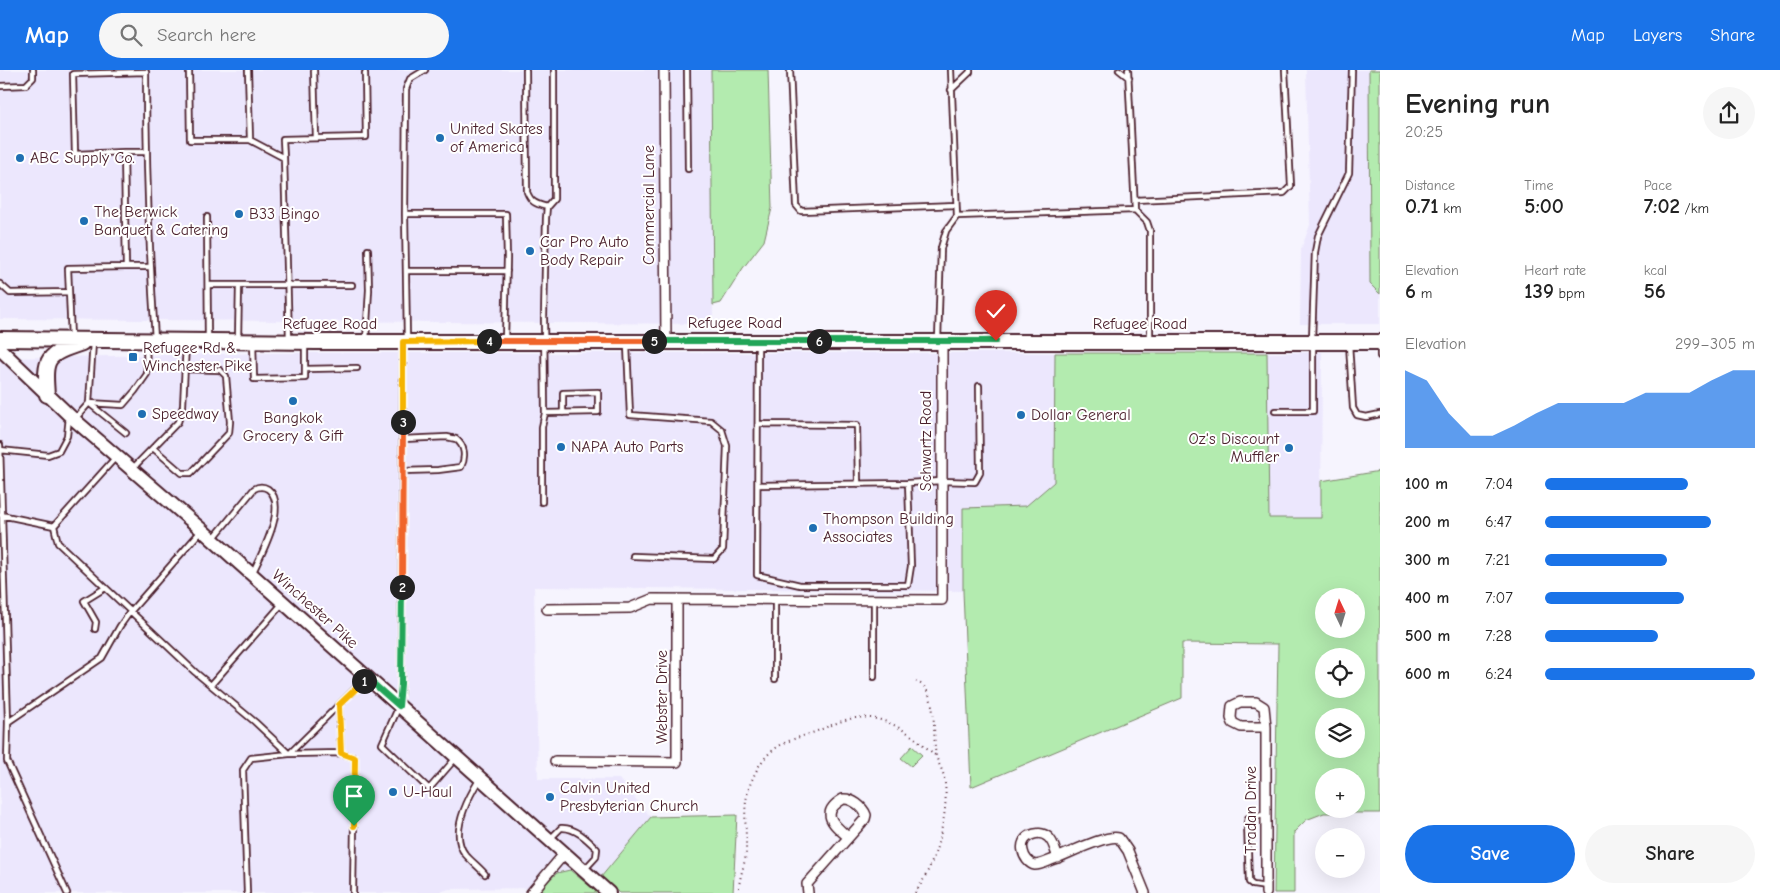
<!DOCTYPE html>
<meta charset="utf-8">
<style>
:root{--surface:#fff;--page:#f6f6f6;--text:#222;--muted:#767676;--accent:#1a73e8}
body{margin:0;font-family:"Comic Neue",sans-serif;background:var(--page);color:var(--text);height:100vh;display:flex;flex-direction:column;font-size:19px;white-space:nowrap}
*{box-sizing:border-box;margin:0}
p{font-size:16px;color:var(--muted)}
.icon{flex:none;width:28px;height:28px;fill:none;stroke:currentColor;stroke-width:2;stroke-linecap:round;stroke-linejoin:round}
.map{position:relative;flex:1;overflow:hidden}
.details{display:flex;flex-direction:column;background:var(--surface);width:400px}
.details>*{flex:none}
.needle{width:32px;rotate:356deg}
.buttons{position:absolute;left:1315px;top:518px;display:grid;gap:10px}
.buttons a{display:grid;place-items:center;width:50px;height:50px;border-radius:50%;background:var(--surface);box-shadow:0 5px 20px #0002;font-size:25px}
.pin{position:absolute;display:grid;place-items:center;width:42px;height:42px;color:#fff;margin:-51px -21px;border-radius:50% 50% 50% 0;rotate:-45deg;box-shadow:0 0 5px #0007}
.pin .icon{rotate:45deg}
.km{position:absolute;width:25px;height:25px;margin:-12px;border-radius:50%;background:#222;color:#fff;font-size:14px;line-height:25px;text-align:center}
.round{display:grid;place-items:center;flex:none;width:52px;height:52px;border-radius:26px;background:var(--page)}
.summary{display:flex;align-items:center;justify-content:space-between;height:85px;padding:0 25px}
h1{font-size:28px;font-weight:700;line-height:38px}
.metrics{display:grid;grid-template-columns:repeat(3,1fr);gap:8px;height:85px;padding:5px 25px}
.metrics div{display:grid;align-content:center}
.metrics b{font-size:21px;font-weight:700}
.metrics small{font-size:14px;font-weight:400}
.metrics p{font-size:14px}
.chart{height:140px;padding:10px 25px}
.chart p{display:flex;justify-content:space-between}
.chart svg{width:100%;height:90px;margin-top:5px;fill:var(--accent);opacity:.7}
.button{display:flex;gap:10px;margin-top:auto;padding:10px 25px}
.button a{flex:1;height:58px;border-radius:30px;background:var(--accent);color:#fff;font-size:20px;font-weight:700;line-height:58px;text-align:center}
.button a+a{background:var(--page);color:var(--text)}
ul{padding:0 25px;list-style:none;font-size:16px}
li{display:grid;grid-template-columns:80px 60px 1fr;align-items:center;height:38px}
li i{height:12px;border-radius:6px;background:var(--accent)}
header{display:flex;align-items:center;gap:30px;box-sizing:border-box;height:70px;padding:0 25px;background:var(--accent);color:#fff}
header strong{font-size:24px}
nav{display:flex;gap:28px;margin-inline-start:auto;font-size:18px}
.search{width:350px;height:45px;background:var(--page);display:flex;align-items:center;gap:12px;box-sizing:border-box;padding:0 18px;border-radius:28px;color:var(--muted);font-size:19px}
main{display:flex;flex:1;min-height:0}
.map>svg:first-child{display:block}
.built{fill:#ece7fd}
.green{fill:#b3ebaf;stroke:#7e856d;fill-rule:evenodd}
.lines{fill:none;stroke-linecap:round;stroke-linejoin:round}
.service-casing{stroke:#4a1f2b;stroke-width:8}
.minor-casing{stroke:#4a1f2b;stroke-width:12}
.secondary-casing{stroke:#4a1f2b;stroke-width:16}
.primary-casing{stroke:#4a1f2b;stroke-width:18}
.path{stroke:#4a1f2b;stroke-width:2;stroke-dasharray:1 4;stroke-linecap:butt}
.service{stroke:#fff;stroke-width:4.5}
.minor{stroke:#fff;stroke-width:9}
.secondary{stroke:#fff;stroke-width:12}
.primary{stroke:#fff;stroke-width:14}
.split-1-casing{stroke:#fff;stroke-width:10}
.split-2-casing{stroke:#fff;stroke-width:10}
.split-3-casing{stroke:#fff;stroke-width:10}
.split-4-casing{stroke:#fff;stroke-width:10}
.split-5-casing{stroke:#fff;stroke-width:10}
.split-6-casing{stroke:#fff;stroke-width:10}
.split-7-casing{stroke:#fff;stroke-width:10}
.split-1{stroke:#f5b400;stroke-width:6}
.split-2{stroke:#22a559;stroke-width:6}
.split-3{stroke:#f0652b;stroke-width:6}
.split-4{stroke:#f5b400;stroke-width:6}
.split-5{stroke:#f0652b;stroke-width:6}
.split-6{stroke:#22a559;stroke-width:6}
.split-7{stroke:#22a559;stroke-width:6}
.poi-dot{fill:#1f6fb2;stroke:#fff;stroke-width:2}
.labels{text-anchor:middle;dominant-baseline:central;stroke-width:4;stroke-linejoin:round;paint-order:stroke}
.poi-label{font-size:16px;fill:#4a1f2b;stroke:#fff;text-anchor:start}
.street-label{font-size:16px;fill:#4a1f2b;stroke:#fff}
</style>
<header>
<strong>Map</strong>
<div class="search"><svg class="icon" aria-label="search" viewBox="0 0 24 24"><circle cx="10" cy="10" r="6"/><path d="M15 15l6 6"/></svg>Search here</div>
<nav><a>Map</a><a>Layers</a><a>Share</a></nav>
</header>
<main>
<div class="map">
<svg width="1380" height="823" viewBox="0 0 1380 823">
<rect width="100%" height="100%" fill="#f6f4fe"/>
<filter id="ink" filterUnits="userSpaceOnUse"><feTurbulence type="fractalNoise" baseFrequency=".02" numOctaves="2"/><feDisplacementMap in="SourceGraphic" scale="10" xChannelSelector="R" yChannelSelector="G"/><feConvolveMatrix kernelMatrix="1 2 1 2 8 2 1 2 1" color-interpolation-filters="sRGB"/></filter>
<g filter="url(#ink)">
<!-- built -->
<path class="built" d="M0,0H711L713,254L0,249Z
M1306,0H1369L1370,214L1380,224V254H1300L1301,179L1310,155Z
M1322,282L1321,448H1268L1267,283Z
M274,283H1055L1054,412L1026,436L963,438V521L534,517L538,709H619L651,747L592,817L570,800L557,803L540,818L449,819L437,823H0V288Z"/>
<!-- green -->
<path class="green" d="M711,0H768L772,138L764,171L743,198L721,233L713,235Z
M1369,0H1380V224L1370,214Z
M1055,283H1267L1269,448H1321V411L1380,401V743H1324L1306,750L1294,762V823H1274L1278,574L1182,573V628L971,717L963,521V438L1026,436L1054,412ZM1356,526V559H1324V526ZM1356,586V619H1324V586ZM1324,646H1356V679H1324ZM1324,706H1356V739H1324Z
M912,676L922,685L911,696L901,688Z
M737,745L733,823H619L601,807L651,747Z
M570,800L598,823H546L540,818L557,803Z"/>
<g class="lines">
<defs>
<path id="service" d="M189,0L190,70H250L284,88L289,269
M248,0L250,70
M314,0L316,68
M526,0L527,122C531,133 537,134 547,137
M687,0L688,99
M790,0L796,135L801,141L956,135
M1119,0L1129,8
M1128,0L1135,140
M0,16L26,15L33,8V0
M951,20L970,2V0
M124,82H146
M284,88L283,69L366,67L365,3
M1135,130L1284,123L1291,116L1285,0
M405,144L406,19L410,9L425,0
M957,146L1135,140L1147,152L1150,161V270
M207,147L208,270
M126,197H151
M406,201H507
M0,214L10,223L69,222
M208,215H352
M71,268L68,198L126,197L124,82L75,84L73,4L146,2C146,91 149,180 155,269
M407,269L405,144H506L507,188L505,270
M238,270L239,215
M366,270L369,220L368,180
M938,270L941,178L946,161L957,146L951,0
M1312,270L1315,182L1318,166L1349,103L1352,0
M253,272L254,309L305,308V273
M403,273L401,618L399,636L382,674L429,719L455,689
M1380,273V286
M1349,274L1353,338L1357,345L1366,347L1380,344
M627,275L630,345L711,351L722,360L727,376L723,479L714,489L633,486
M758,275L757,505L800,515H908L911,496L908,413L941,411L975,412L980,403L979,316
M305,299L357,298
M89,333L123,335L135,321L147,304L146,273
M90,334L126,363
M1275,341H1313V273
M545,343L598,342V322L563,323V343
M75,349L89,333L93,272
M758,354L857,355L858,414
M0,375L8,652L7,691L67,823
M153,378L182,403H191L229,363L230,352L226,306L220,300L185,299
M0,380L48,385L59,381L67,366L69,347
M132,399L178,352L183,336L186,274
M403,401L438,400L461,397C466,387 465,376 456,369L447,367L403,369
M758,415L908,413
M542,432V357L545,343L544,248L546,148L547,137L554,129V0
M1,445L54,456L116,387
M54,456L58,473L195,602L255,652L289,684L341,683L339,635
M213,469L254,419C259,416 263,416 268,419C289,435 261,485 252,504
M775,531V609
M95,559L96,552L84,531L105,518
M874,607V531
M211,615L282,534
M8,652L102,588L120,556L130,542L201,461
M341,683L355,688L353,823
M479,710C468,728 449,763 465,784C471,791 479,797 485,804
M1266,745L1254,746L1248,748L1247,752L1249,812L1253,815L1266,817
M550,769L561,758C575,757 587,769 597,779L596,787L584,800
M247,823L243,700L251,688L289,684L366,608"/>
<path id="minor" d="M664,0L666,271
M547,539L630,538L652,529L942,530V271
M1240,632H1256L1264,637L1266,657H1241L1233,653L1231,648L1232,636Z
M555,691L677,692V530
M1058,788C1055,781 1054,772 1048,767C1038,758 1019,767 1023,781C1024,787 1029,794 1035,795C1041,795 1048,791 1054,789C1068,784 1106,764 1119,768L1128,781L1145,823
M531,823L564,784
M808,823L807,814L865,749L866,745C863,737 852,728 843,729C819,743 833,754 848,767
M1266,823V657"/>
<path id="secondary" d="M0,279L70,346L202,460L609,823"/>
<path id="primary" d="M0,269L316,272H1380
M47,325C44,287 46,285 82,273"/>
</defs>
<!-- service casing -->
<use href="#service" class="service-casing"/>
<!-- minor casing -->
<use href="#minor" class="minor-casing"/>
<!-- secondary casing -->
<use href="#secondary" class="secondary-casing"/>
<!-- primary casing -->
<use href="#primary" class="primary-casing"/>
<!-- path -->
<path class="path" d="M739,823C738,809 745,796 746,782C747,745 739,731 759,696C772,675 790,670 812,663C826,658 840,650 855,648C888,644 914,666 936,686
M915,823C930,802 938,778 943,752C946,737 947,718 943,703C941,697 937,691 936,685C932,667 939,617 916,612"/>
<!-- service -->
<use href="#service" class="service"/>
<!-- minor -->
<use href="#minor" class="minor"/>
<!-- secondary -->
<use href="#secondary" class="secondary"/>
<!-- primary -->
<use href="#primary" class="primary"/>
</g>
</g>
<g class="lines" filter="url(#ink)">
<defs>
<path id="split-1" d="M354,756L355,688L341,683L339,635L364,611"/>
<path id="split-2" d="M364,611L367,608L399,636L401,614L402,517"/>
<path id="split-3" d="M402,517L403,352"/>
<path id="split-4" d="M403,352V272L489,271"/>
<path id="split-5" d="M489,271H654"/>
<path id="split-6" d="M654,271H819"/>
<path id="split-7" d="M819,271H996"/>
</defs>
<!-- split-1 casing -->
<use href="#split-1" class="split-1-casing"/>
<!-- split-2 casing -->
<use href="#split-2" class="split-2-casing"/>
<!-- split-3 casing -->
<use href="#split-3" class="split-3-casing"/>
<!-- split-4 casing -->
<use href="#split-4" class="split-4-casing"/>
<!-- split-5 casing -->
<use href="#split-5" class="split-5-casing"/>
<!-- split-6 casing -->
<use href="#split-6" class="split-6-casing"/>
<!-- split-7 casing -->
<use href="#split-7" class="split-7-casing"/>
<!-- split-1 -->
<use href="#split-1" class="split-1"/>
<!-- split-2 -->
<use href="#split-2" class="split-2"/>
<!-- split-3 -->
<use href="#split-3" class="split-3"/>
<!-- split-4 -->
<use href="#split-4" class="split-4"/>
<!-- split-5 -->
<use href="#split-5" class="split-5"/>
<!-- split-6 -->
<use href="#split-6" class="split-6"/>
<!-- split-7 -->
<use href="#split-7" class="split-7"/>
</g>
<!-- markers -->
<g class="poi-dot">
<circle cx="440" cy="68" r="5"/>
<circle cx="20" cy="88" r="5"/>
<circle cx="239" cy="144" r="5"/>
<circle cx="84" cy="151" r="5"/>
<circle cx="530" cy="181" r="5"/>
<rect x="128" y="282" width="10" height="10" rx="2.5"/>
<circle cx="293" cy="331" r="5"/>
<circle cx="142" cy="344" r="5"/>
<circle cx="1021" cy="345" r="5"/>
<circle cx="561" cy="377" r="5"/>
<circle cx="1289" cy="378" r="5"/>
<circle cx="813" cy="458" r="5"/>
<circle cx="393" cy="722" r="5"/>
<circle cx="550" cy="727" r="5"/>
</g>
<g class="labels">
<!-- poi labels -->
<g class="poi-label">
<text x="450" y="59">United Skates<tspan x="450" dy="18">of America</tspan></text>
<text x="30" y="88">ABC Supply Co.</text>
<text x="94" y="142">The Berwick<tspan x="94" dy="18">Banquet &amp; Catering</tspan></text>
<text x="249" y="144">B33 Bingo</text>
<text x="540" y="172">Car Pro Auto<tspan x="540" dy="18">Body Repair</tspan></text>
<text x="143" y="278">Refugee Rd &amp;<tspan x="143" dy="18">Winchester Pike</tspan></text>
<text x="152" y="344">Speedway</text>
<text x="1031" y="345">Dollar General</text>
<text x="293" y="348" text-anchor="middle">Bangkok<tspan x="293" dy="18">Grocery &amp; Gift</tspan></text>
<text x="1279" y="369" text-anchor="end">Oz's Discount<tspan x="1279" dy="18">Muffler</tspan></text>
<text x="571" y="377">NAPA Auto Parts</text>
<text x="823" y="449">Thompson Building<tspan x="823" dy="18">Associates</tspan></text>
<text x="560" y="718">Calvin United<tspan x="560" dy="18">Presbyterian Church</tspan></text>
<text x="403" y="722">U-Haul</text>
</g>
<!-- street labels -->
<g class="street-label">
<text transform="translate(649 135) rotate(-90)">Commercial Lane</text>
<text x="735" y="253">Refugee Road</text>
<text x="330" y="254">Refugee Road</text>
<text x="1140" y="254">Refugee Road</text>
<text transform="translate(926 371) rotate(-90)">Schwartz Road</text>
<text transform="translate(315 539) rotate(42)">Winchester Pike</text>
<text transform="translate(662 627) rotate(-90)">Webster Drive</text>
<text transform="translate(1251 740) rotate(-90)">Tradan Drive</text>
</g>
</g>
</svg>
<div class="buttons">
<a><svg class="needle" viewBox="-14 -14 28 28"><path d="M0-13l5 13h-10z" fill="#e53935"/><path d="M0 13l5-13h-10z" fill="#767676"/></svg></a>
<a><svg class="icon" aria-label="locate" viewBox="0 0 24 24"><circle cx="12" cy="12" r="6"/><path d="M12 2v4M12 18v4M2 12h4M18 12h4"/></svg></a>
<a><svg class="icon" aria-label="layers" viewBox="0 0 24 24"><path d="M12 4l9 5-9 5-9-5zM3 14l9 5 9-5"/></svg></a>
<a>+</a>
<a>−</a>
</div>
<div class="pin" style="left:354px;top:756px;background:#1e9e55"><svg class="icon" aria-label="arrive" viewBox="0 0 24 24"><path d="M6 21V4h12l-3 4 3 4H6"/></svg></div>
<div class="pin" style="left:996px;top:271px;background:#d93025"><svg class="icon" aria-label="check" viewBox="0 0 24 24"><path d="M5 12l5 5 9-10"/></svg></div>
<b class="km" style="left:364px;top:611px">1</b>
<b class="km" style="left:402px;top:517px">2</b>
<b class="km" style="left:403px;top:352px">3</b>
<b class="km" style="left:489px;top:271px">4</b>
<b class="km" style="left:654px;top:271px">5</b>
<b class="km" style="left:819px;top:271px">6</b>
</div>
<section class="details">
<div class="summary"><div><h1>Evening run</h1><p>20:25</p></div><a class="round"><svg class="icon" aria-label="share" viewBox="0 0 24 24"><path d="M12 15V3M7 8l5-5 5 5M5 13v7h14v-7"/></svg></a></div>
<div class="metrics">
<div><p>Distance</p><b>0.71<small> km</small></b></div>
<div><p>Time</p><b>5:00</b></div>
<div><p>Pace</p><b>7:02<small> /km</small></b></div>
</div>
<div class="metrics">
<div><p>Elevation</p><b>6<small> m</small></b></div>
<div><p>Heart rate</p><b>139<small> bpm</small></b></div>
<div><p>kcal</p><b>56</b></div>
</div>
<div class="chart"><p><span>Elevation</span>299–305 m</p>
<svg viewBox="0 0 160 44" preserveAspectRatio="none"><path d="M0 44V6L10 11L20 27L30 38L40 38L50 33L60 27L70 22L80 22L90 22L100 22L110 17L120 17L130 17L140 11L150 6L160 6V44z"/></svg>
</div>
<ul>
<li><b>100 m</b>7:04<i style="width:68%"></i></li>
<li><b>200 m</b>6:47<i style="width:79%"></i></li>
<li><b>300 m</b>7:21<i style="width:58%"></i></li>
<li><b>400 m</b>7:07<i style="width:66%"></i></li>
<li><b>500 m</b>7:28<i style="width:54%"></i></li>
<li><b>600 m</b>6:24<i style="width:100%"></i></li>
</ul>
<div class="button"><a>Save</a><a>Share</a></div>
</section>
</main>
